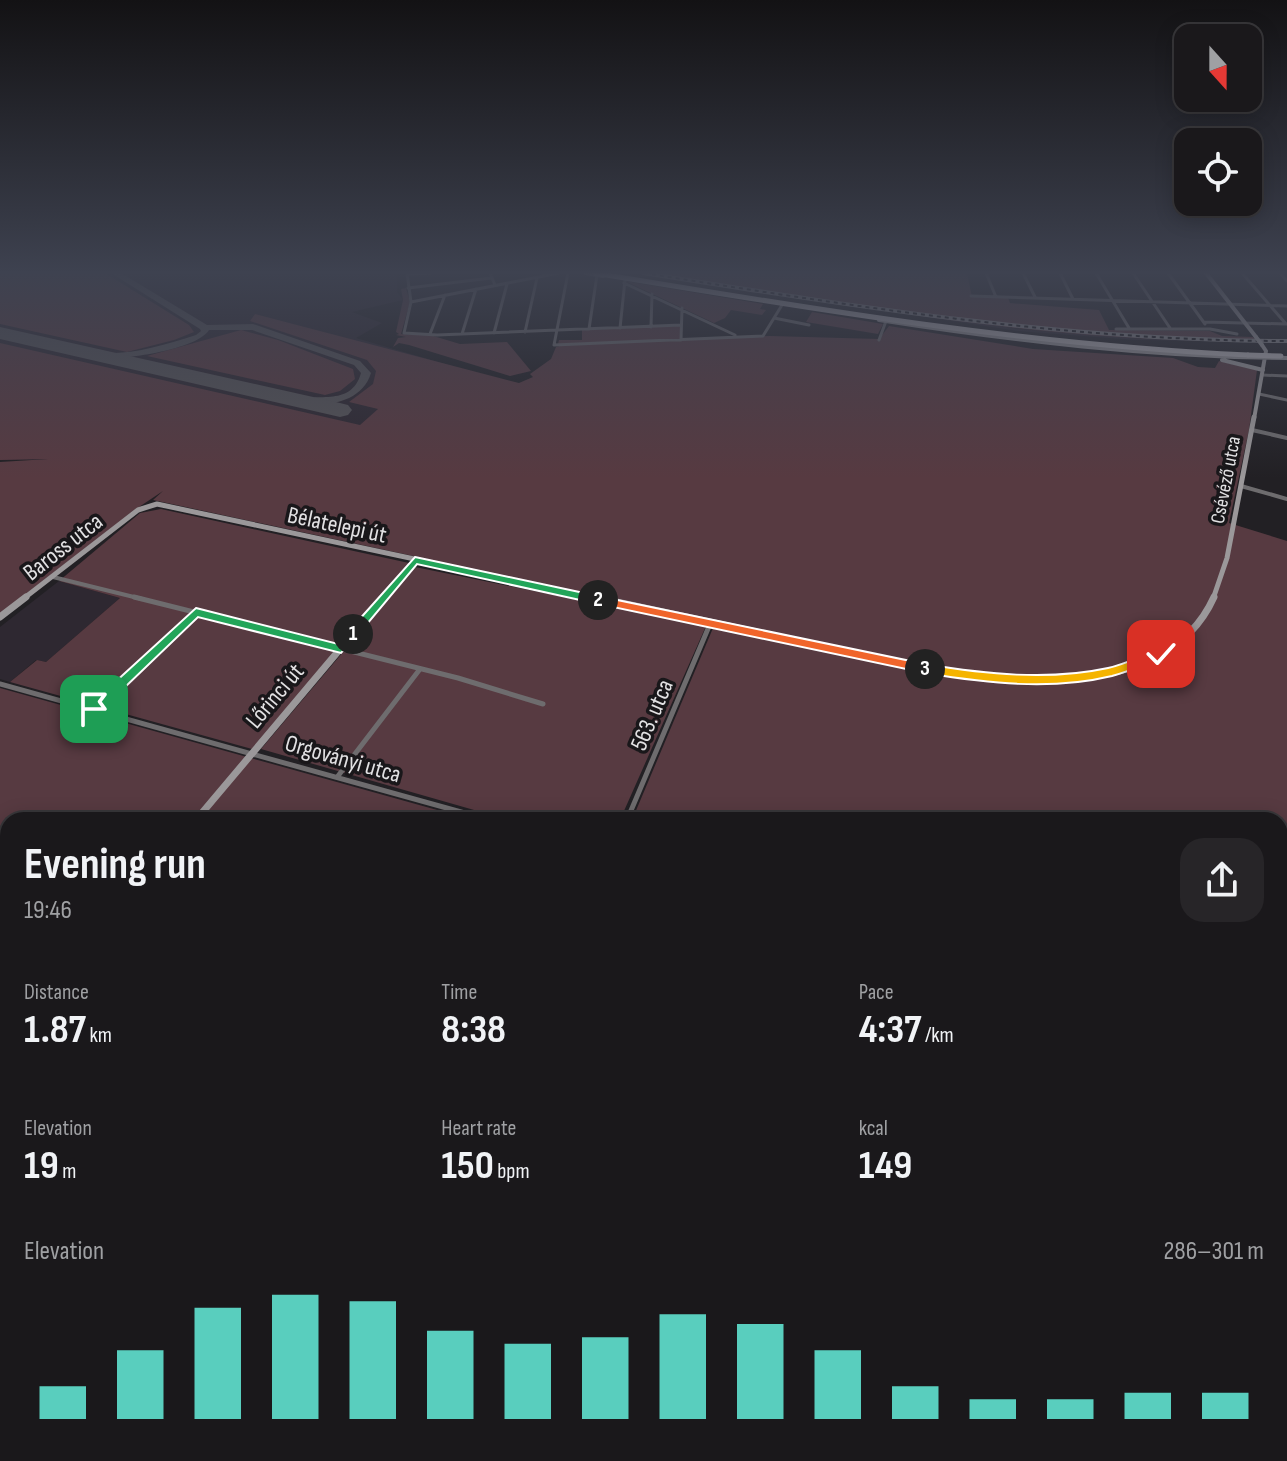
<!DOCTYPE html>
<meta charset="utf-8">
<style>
:root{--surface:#1a181b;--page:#272528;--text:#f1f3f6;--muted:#9fa0a3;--line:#38373a;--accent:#59cebe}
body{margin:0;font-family:"Sofia Sans Condensed",sans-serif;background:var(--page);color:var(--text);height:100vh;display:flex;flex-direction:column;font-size:30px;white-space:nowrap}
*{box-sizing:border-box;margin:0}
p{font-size:26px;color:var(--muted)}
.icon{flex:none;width:44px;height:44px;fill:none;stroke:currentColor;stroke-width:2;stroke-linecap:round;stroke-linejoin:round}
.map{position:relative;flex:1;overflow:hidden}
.panel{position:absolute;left:0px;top:812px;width:1288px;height:650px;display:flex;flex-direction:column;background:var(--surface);border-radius:24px 24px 0 0;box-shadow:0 4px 20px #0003,0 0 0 2px var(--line)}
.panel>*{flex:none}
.needle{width:52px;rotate:159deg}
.tools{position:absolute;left:1174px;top:24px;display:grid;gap:16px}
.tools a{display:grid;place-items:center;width:88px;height:88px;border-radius:16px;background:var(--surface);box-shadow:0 4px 20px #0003,0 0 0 2px var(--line);font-size:40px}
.pin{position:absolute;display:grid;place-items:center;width:68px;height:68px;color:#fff;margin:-34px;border-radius:16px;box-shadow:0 4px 12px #0006}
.km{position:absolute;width:40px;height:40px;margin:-20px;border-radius:50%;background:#222;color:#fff;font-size:22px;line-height:40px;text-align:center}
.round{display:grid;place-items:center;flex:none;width:84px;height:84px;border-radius:24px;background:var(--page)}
.headline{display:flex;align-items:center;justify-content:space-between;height:136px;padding:0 24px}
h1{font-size:44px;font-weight:700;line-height:60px}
.figures{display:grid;grid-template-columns:repeat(3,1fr);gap:12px;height:136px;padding:8px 24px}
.figures div{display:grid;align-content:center}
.figures b{font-size:40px;font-weight:700}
.figures small{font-size:22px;font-weight:400}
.figures p{font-size:22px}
.chart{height:224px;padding:16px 24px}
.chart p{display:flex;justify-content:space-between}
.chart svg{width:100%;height:144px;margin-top:8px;stroke:var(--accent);stroke-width:6}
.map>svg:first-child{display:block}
.built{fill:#2e2831}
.green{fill:#573a41}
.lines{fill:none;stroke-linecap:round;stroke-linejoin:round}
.taxiway{fill:#545256;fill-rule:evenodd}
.runway{fill:#545256;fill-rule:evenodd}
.street-far3{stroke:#6e6c6e;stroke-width:3}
.street-far2{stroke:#6e6c6e;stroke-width:4}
.street-far1{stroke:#6e6c6e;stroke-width:5}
.street{stroke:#6e6c6e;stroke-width:6}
.secondary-far3{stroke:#9b989a;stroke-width:4}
.secondary-far2{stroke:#9b989a;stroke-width:5}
.secondary-far1{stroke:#9b989a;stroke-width:7}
.secondary{stroke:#9b989a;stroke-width:9}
.primary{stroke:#bdb9bc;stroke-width:5}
.rail-casing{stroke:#868487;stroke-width:4}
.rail{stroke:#19171a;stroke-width:2;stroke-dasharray:4;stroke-linecap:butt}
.secondary-bridge{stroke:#9b989a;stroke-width:4}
.primary-bridge{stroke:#bdb9bc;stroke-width:5}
.split-1{fill:#22a559;stroke:#fff;stroke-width:2}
.split-2{fill:#22a559;stroke:#fff;stroke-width:2}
.split-3{fill:#f0652b;stroke:#fff;stroke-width:2}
.split-4{fill:#f5b400;stroke:#fff;stroke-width:2}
.labels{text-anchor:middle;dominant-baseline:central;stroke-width:7;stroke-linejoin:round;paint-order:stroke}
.far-street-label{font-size:20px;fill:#e2e1e3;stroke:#19171a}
.street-label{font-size:24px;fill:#e2e1e3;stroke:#19171a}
</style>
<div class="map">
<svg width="1287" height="1461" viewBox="0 0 1287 1461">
<rect width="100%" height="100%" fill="#222024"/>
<!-- built -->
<path class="built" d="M0,273H397V292L403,300L352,312L382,323L356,338L507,382L625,397L570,486L455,509L106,459L0,460Z
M637,273L1019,329L1134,338L1287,342L1135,340L1018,331Z
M59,581L120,598L46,662L36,660L10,682L0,679V627Z"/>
<!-- green -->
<path class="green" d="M0,273H105L189,325L194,332L174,340L127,352L0,324Z
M652,273H967L972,297L1008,298L1010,303L1099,310L1109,330L1210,331L1222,336L1253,337L1256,340C1053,345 852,305 652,273Z
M625,281L763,304L760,309L766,310L762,315L731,310L725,318L714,323Z
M406,288L410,302L401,334L430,335L460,344L507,342L531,371L510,376L409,345L399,343L393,347L398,338L406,337L396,335L399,334L396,332L403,300L401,289Z
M812,312L883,324L878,334L806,322Z
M255,314L519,383L533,377L530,374L551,359L556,347L563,345L770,336L879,339L889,326L1033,349L1173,358L1198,367L1215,368L1219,361L1257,370L1249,430L1229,523L1287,541V1461H0V1097L8,1085V1454H1280V820H632L716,621L153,500L163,491L136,509L0,614V462L48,459L0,460V343L360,425L378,409L349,402L373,384L376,371L367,360L250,321Z
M680,326V339L558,344L559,340H582V330Z
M241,330L278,340L353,369L355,379L340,391L325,395L147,356Z
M161,509L409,563L252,749L10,682L37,660L46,662L120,598L59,581L140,513Z
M415,567L706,626L620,820H509L261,749Z
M0,688L473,820H8V952L0,951Z"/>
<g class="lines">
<!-- taxiway -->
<path class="taxiway" d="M111,273H121L207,325L253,324L360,361L371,373C362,404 322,408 295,403L293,401C313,391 351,409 361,373L354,365L252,330H209C197,350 119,361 96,358V354L99,353C133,355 164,345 196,335L201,331L200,329Z"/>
<!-- runway -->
<path class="runway" d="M0,327L340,403L348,405L352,410L348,415L340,417L0,339Z"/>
<!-- street-far3 -->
<path class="street-far3" d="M407,273L411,302L404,333L437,335L681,325
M490,273L495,285
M568,273L554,345L763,336L782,305
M986,273L996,297
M1023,273L1035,297
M1060,273L1073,299
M1096,273L1129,328
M1133,273L1170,328
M1168,273L1205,324
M1242,273L1286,324
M1280,273L1287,281
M407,274L431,273
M624,283L735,335
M408,288L491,278
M971,296L1287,306
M411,302L559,273
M774,318L809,325
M1204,322L1287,324
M651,327L652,294
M620,328L625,280
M589,329L597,275
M1116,329H1210L1237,334
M525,332L537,278
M494,333L507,284
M430,334L445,295
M462,334L476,289
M681,340L682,308
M879,340L886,321
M1262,375L1287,376
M1259,394L1287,400"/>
<!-- street-far2 -->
<path class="street-far2" d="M1252,430L1287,438
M1241,486L1287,499
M53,577L142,599"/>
<!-- street-far1 -->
<path class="street-far1" d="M134,597L458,678L543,704
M0,684L490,820
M94,709L196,612
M338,776L420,669
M627,820L710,624"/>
<!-- street -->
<path class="street" d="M0,1034L8,1036"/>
<!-- secondary-far3 -->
<path class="secondary-far3" d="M586,273L603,276
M1206,273L1256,337
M879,320C1015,341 1150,357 1287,358
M1222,360L1263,370
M1254,419L1266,351L1262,345"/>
<!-- secondary-far2 -->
<path class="secondary-far2" d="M23,599L138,510L157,504L602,599
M382,599L415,560
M1213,599L1227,558L1254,417"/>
<!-- secondary-far1 -->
<path class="secondary-far1" d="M593,597C664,612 736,628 808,643C916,666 1153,732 1214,597
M0,617L26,597
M196,820L384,597"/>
<!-- secondary -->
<path class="secondary" d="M0,1082L8,1071"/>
<!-- primary -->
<path class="primary" d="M595,273C812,309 1028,345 1248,355"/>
<defs>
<path id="rail" d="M644,273C858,307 1070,341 1287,341"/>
</defs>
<!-- rail casing -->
<use href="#rail" class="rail-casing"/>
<!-- rail -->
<use href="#rail" class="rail"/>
<!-- secondary-bridge -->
<path class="secondary-bridge" d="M1256,337L1262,345"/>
<!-- primary-bridge -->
<path class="primary-bridge" d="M1248,355L1281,356"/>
</g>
<!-- sky -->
<linearGradient id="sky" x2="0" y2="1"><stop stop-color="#131214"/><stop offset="0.57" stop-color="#3e4250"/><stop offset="1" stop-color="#3e4250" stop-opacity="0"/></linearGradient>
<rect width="1287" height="478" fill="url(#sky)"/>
<!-- split-1 -->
<path class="split-1" d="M196,608L338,644L349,631L359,634L341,653L198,617L98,713H89V706Z"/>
<!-- split-2 -->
<path class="split-2" d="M415,557L598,596L604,600L598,604L417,564L357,636H349V631Z"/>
<!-- split-3 -->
<path class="split-3" d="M598,596L925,664L931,669L925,673L594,603L593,600Z"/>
<!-- split-4 -->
<path class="split-4" d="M1161,649L1167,654L1165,657C1148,663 1130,671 1112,676C1050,691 986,683 925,673L919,669L925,664C985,674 1048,681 1108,668C1126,664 1143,655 1161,649Z"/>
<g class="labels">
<!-- far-street labels -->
<g class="far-street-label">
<text transform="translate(1226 480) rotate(-79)">Csévéző utca</text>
</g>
<!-- street labels -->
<g class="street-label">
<text transform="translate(337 525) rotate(12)">Bélatelepi út</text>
<text transform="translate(63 547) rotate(-38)">Baross utca</text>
<text transform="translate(275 696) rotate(-50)">Lőrinci út</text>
<text transform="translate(652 715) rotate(-67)">563. utca</text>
<text transform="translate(343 759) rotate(16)">Orgoványi utca</text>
</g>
</g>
</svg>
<div class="tools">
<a><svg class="needle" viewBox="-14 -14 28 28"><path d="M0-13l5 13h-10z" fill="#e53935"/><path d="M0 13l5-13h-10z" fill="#9fa0a3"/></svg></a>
<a><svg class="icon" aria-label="locate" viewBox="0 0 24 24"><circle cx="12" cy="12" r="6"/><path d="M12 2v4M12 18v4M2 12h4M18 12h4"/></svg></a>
</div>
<div class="pin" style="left:94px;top:709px;background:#1e9e55"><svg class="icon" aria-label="arrive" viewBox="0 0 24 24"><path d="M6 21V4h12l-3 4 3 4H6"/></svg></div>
<div class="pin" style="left:1161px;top:654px;background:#d93025"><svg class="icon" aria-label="check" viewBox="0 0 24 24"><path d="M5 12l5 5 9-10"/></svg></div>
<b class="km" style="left:353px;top:634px">1</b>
<b class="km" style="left:598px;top:600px">2</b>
<b class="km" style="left:925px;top:669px">3</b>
<section class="panel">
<div class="headline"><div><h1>Evening run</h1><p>19:46</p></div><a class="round"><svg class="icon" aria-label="share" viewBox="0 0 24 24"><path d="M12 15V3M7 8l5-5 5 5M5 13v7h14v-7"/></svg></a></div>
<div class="figures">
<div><p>Distance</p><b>1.87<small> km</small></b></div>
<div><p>Time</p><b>8:38</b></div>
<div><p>Pace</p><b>4:37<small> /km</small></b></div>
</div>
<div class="figures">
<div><p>Elevation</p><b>19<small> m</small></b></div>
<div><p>Heart rate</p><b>150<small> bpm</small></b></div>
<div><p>kcal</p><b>149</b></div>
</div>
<div class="chart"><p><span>Elevation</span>286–301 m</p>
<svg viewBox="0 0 160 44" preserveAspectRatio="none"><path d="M5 44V34M15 44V23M25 44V10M35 44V6M45 44V8M55 44V17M65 44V21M75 44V19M85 44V12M95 44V15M105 44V23M115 44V34M125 44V38M135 44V38M145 44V36M155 44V36"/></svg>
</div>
</section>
</div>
